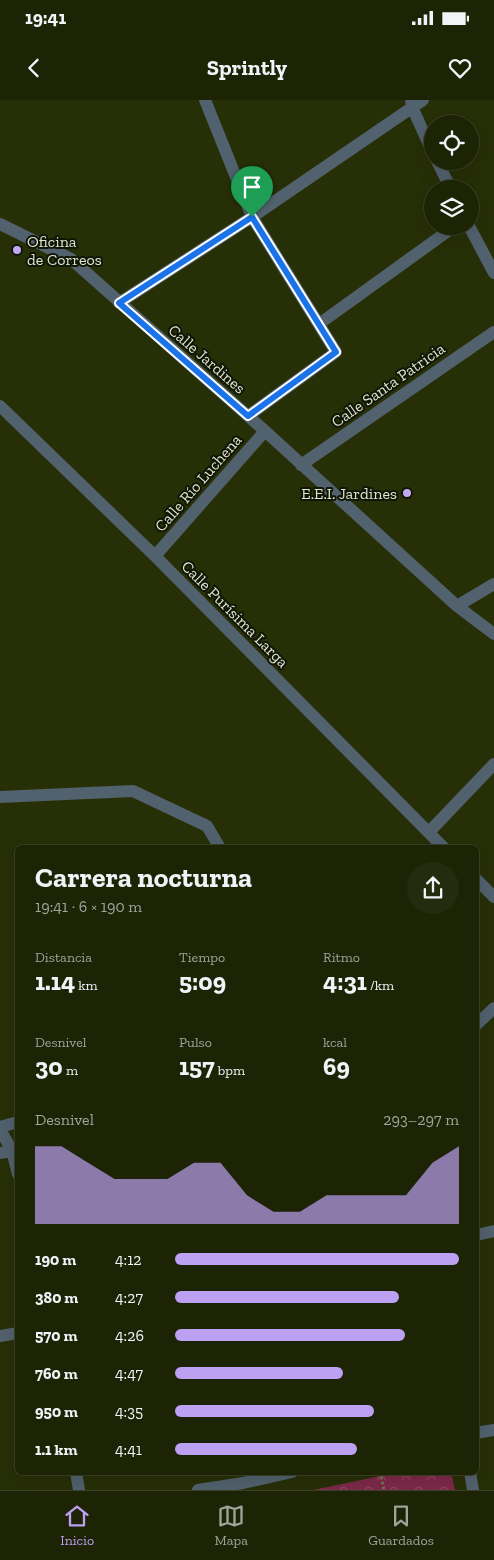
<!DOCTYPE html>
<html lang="es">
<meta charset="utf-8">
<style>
:root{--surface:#1d2305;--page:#252b0f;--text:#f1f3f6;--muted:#a0a49a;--line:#3b4027;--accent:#bca0f2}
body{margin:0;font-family:"Zilla Slab",serif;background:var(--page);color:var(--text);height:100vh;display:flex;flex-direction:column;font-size:19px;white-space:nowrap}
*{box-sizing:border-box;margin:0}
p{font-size:16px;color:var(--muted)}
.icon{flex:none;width:28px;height:28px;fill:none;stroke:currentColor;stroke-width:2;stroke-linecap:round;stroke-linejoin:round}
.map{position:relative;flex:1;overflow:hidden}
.details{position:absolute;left:15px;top:745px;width:464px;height:630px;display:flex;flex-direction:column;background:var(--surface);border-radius:8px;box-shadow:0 5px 20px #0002,0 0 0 1px var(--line)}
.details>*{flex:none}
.tools{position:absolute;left:424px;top:15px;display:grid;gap:10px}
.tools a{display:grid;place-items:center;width:55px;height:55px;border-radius:50%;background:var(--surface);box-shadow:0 5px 20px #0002,0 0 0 1px var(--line);font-size:25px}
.pin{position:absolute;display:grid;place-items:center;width:42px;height:42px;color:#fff;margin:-51px -21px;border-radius:50% 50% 50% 0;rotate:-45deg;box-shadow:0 0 5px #0007}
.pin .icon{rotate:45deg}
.round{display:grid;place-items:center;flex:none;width:52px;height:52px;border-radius:26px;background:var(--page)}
.head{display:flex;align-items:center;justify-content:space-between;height:85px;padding:0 20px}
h1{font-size:28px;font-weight:700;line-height:38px}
.metrics{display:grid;grid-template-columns:repeat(3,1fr);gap:8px;height:85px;padding:5px 20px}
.metrics div{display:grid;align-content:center}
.metrics b{font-size:25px;font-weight:700}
.metrics small{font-size:14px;font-weight:400}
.metrics p{font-size:14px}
.chart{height:140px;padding:10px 20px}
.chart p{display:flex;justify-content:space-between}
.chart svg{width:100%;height:90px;margin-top:5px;fill:var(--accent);opacity:.7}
ul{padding:0 20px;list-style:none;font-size:16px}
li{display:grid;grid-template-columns:80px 60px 1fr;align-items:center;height:38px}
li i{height:12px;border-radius:6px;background:var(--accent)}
.status{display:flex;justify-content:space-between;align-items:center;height:35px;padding:0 25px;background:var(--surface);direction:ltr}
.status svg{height:14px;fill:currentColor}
header{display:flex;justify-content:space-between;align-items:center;height:65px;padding:0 20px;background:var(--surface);font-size:22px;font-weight:700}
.dock{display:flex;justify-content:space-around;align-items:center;height:70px;border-top:1px solid var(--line);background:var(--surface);font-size:14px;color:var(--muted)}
.dock a{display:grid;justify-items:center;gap:2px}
.dock .active{color:var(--accent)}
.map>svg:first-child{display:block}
.park{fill:url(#park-crowns)}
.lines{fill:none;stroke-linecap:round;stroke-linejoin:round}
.path{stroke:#6f7756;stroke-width:3;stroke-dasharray:2.5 2.5;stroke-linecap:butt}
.minor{stroke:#51616d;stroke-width:12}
.route-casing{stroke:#fff;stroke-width:10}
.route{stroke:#1a73e8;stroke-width:6}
.poi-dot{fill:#c2a8f2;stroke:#111506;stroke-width:2}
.labels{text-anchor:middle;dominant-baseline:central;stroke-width:4;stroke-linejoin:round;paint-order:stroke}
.poi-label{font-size:16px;fill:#dfe6d0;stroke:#111506;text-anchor:start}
.street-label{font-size:16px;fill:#dfe6d0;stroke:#111506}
</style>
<div class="status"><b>19:41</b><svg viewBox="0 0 49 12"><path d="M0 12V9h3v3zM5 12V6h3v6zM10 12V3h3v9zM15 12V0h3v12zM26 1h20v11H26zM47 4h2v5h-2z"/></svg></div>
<header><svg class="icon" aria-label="back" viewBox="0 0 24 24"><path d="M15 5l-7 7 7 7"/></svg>Sprintly<svg class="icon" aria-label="heart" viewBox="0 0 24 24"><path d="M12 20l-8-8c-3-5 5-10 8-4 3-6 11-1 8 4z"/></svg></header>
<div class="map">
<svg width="494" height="1390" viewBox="0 0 494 1390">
<defs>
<pattern id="park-crowns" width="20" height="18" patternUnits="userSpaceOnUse" patternTransform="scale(1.25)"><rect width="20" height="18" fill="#7d2949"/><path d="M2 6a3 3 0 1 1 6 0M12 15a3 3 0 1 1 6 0" fill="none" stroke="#8f4862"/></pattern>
</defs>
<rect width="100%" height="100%" fill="#272f07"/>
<!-- park -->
<path class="park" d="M399,1372L451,1373L455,1390H314Z"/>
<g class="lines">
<!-- path -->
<path class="path" d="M380,1372L384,1390"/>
<!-- minor -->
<path class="minor" d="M205,0L252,117L336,252L248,316
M411,0L412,7L432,51
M437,61L451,89
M0,124L71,159L265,331L457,506L494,534
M469,126L494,173
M119,203L252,117L423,0
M319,224L455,126
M0,306L155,456L444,748
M301,365L494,232
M155,456L265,331
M457,506L494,484
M0,697L133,691L207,726L220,748
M429,732L494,664
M476,779L494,797
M476,925L494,908
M0,1027L18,1022
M0,1029L12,1051L18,1074
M0,1053L12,1051
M476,1135L494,1131
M0,1236L18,1233
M476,1333L494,1330
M76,1372L79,1390
M470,1372L473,1390
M198,1390L243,1383L292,1372"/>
</g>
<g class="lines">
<defs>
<path id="route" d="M252,117L336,252L248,316L119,203Z"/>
</defs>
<!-- route casing -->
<use href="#route" class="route-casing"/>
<!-- route -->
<use href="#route" class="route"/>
</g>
<!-- markers -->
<g class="poi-dot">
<circle cx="17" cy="150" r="5"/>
<circle cx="407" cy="393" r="5"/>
</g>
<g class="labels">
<!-- poi labels -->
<g class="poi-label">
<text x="27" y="141">Oficina<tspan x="27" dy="18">de Correos</tspan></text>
<text x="397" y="393" text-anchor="end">E.E.I. Jardines</text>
</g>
<!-- street labels -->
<g class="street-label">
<text transform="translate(207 259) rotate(41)">Calle Jardines</text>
<text transform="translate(388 285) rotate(-35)">Calle Santa Patricia</text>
<text transform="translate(198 383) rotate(-49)">Calle Río Luchena</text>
<text transform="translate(235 514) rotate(45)">Calle Purísima Larga</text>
</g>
</g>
</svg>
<div class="tools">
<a><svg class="icon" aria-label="locate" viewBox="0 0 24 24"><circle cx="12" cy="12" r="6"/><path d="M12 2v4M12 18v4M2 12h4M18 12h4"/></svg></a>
<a><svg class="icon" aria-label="layers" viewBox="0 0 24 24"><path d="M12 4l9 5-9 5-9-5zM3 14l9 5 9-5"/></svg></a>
</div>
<div class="pin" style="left:252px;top:117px;background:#1e9e55"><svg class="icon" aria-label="arrive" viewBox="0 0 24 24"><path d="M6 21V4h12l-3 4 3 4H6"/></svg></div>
<section class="details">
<div class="head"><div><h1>Carrera nocturna</h1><p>19:41 · 6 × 190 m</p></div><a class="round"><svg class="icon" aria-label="share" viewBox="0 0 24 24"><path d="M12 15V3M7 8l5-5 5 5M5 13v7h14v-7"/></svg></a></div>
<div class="metrics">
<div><p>Distancia</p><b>1.14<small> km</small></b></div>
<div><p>Tiempo</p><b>5:09</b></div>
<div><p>Ritmo</p><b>4:31<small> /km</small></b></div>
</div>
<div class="metrics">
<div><p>Desnivel</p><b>30<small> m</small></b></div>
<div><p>Pulso</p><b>157<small> bpm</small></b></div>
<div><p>kcal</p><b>69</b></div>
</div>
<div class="chart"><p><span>Desnivel</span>293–297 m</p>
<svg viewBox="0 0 160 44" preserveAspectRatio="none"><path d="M0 44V6L10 6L20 14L30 22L40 22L50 22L60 14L70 14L80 30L90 38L100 38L110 30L120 30L130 30L140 30L150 14L160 6V44z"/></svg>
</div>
<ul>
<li><b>190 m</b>4:12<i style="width:100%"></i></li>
<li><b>380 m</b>4:27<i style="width:79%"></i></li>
<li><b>570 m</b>4:26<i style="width:81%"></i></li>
<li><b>760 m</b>4:47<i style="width:59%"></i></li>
<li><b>950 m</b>4:35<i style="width:70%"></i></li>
<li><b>1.1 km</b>4:41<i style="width:64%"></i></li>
</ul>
</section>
</div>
<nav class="dock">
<a class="active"><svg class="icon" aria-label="home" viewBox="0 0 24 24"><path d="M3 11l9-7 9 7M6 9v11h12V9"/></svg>Inicio</a>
<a><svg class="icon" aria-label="map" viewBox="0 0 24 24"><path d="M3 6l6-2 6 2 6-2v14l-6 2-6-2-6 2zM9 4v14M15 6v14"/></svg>Mapa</a>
<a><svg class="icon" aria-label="saved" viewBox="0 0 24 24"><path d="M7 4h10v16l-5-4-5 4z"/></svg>Guardados</a>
</nav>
